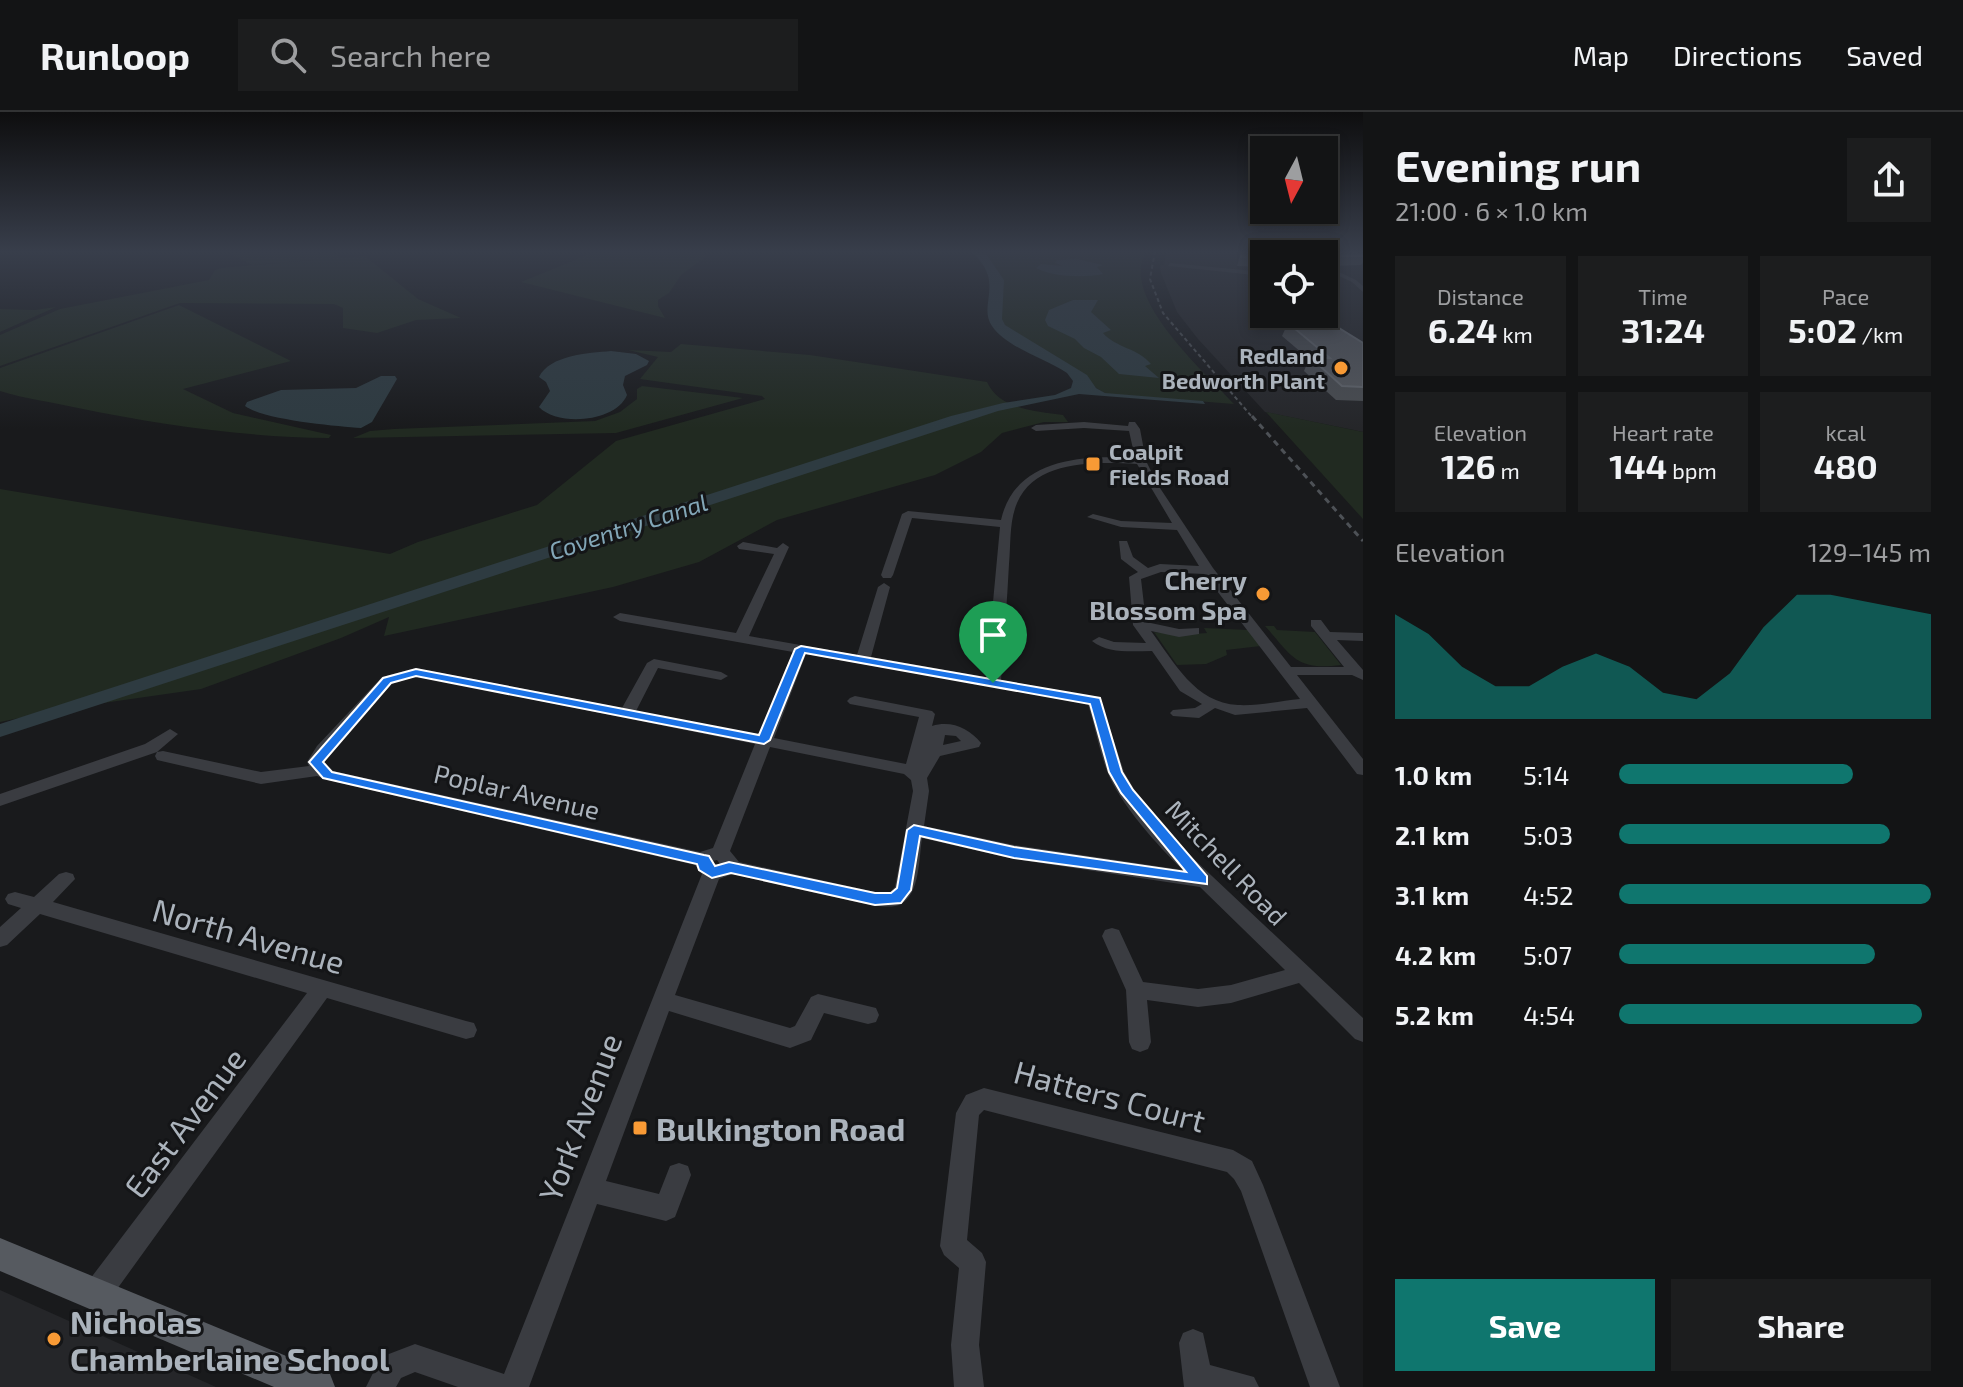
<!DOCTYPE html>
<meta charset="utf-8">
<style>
:root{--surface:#131415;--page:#1c1d1e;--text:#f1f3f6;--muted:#9d9ea0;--line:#323334;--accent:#0f766e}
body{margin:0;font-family:"Exo 2",sans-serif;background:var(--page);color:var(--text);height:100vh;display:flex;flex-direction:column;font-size:30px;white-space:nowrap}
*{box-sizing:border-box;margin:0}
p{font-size:26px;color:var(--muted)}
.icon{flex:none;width:44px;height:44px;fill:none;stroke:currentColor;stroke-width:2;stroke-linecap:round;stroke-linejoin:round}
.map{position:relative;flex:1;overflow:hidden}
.drawer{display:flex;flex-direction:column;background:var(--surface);width:600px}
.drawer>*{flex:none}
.needle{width:52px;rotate:187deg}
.fabs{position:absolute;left:1250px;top:24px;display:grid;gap:16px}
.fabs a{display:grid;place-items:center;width:88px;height:88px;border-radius:0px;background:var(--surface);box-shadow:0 4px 12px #0003,0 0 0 2px var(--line);font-size:40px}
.pin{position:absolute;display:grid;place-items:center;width:68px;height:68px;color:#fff;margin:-82px -34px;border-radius:50% 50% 50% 0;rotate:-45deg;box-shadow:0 0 8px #0007}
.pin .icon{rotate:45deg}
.round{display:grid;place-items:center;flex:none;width:84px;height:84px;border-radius:0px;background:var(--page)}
.overview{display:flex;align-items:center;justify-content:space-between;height:136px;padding:0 32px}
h1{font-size:44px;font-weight:700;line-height:60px}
.stats{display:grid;grid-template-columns:repeat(3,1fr);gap:12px;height:136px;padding:8px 32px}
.stats div{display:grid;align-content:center;border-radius:0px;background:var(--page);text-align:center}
.stats b{font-size:34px;font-weight:700}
.stats small{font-size:22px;font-weight:400}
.stats p{font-size:22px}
.chart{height:224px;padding:16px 32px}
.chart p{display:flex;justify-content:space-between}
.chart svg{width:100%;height:144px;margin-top:8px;fill:var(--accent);opacity:.7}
.button{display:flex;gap:16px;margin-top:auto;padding:16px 32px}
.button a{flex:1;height:92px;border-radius:0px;background:var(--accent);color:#fff;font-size:32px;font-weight:700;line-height:92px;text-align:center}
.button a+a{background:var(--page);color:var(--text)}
ul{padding:0 32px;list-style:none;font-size:26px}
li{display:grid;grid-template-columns:128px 96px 1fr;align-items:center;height:60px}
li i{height:20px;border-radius:10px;background:var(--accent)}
header{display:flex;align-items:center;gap:48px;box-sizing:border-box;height:112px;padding:0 40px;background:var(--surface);border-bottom:2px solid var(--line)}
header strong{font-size:38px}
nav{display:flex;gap:44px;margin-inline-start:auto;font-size:28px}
.search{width:560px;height:72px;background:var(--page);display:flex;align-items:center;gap:20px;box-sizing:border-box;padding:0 28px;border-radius:0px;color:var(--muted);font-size:30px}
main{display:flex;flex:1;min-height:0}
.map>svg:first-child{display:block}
.built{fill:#252629;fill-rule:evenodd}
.green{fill:#212a21}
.water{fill:#2e3b41}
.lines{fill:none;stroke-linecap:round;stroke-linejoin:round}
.minor{fill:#3a3c41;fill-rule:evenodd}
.major{fill:#565a60;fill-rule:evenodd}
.rail-far1{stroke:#4d5156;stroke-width:2;stroke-dasharray:4 3;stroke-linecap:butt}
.rail{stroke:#4d5156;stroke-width:3;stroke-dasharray:6 5;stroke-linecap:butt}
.wall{fill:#4a4d51}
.building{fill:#55585d;stroke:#62666c;stroke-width:2}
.route{fill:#1a73e8;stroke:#fff;stroke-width:2;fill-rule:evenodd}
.poi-dot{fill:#f89a35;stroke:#141517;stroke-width:3}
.labels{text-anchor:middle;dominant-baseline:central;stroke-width:6;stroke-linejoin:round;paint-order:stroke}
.far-poi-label{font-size:22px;font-weight:bold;fill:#abb3bc;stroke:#141517;text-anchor:end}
.far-water-label{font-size:24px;font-style:italic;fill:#82a6b7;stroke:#141517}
.poi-label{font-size:26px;font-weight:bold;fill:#abb3bc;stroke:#141517;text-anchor:end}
.street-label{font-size:26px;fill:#abb3bc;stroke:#141517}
.near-street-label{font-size:32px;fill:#abb3bc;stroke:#141517}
.near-poi-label{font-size:32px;font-weight:bold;fill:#abb3bc;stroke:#141517;text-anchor:start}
</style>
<header>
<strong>Runloop</strong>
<div class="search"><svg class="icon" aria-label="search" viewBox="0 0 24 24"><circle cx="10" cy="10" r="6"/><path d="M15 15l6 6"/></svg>Search here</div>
<nav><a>Map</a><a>Directions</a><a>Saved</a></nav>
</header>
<main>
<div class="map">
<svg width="1363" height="1275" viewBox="0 0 1363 1275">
<rect width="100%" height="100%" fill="#191a1c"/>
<!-- built -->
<path class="built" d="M1166,139H1363V320L1265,300L1198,227L1177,200L1161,161L1160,153H1164ZM1264,142H1324V202H1264Z
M0,1178L216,1275H0Z"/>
<!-- green -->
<path class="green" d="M225,139H321L317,143L326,139L339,140L333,141L340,146L365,144L418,187L461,206L416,208L377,221L343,216V196L334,192L180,191L0,254V223L60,197L209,168L215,158L221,156L336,146L252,153Z
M597,139H705L706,140L705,145L681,163L669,181L658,188V194L665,206L521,170Z
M976,139H1147C1116,183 1207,262 1234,292L1106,282L999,215L998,174Z
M179,193L291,249L183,277L233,301L331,323L329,326C244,325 161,313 78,296C52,290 25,287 0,279V256Z
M56,195L0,220V197L35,198Z
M681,232L810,243L987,270C1000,298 1036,299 1063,303L1068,310H1044L1002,321L981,340L935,363L777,408L699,450L613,475L384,524L389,505L341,526L201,577L68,596L0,610V377L390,442L418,430L537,393L616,329L765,287L762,284L640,267L658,245L628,238L671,240Z
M642,274L743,286L616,321L353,326L370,319L394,317L595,309L620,300L637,287V277Z
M1266,300L1363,320V407Z
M1265,514H1274L1277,518L1315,520L1341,553C1296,559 1292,544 1265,514Z
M1204,516L1248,518L1261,534L1226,538L1227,543L1206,552L1177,553L1154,520L1179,523L1207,521Z"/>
<!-- water -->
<path class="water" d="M970,139L986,142L1004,168L1002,207L1005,213L1087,263L1096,276L1105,281L1203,289L1205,292L1079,282L998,299L0,625V612L951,304L1003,291L1055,283L1071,276L1073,269L1067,261C1045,246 1007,236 992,214C977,192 1007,169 970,139Z
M1077,147L1103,153L1097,155L1103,162C1084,166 1053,165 1036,156L1041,152L1063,154L1055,151L1057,148Z
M1073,188H1098L1091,200L1111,218L1103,221C1116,236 1138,236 1151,252L1145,254L1159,266L1119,262L1101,245L1084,236L1075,227L1048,214L1045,208L1049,198Z
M611,239L636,242L649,249L647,253L625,264L623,273L627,283C616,310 558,315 539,295L550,279L546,270L539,265C550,243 588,241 611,239Z
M381,264H395L397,267L372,310L361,316C335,314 264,308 245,294L247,290L281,278L356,276Z"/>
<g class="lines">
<!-- minor -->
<path class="minor" d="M1170,151L1264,160V164L1168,154Z
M1324,153L1356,168L1363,174V180L1352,170L1324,157Z
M1084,310L1128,314L1129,310H1135L1140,317L1146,349L1158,373L1213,456L1291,555H1344L1311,514V508H1321L1330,520L1363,521V529L1337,528L1363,558V568L1352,563H1297L1363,647V663L1357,662L1307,596L1235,603L1215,596L1199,606L1173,604L1170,601L1173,598L1195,596L1202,592L1180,579L1152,539C1132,539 1108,542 1092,529L1099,525L1114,530L1146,531L1133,513L1129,465L1138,460L1121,447L1119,429H1127L1133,445L1148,456L1160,452L1199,454L1177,418L1121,415L1087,405L1093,402L1121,409L1172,411L1137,352C1097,350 1036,347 1017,391C1009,410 1011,431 1009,452C1007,490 1004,529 1001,568L1100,586L1124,660L1134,677L1179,733L1363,906V930L1355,927L1299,871L1231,891L1198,895L1147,888L1151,930L1148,937L1140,940L1132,937L1129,930L1126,878L1102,824L1105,818L1112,816L1119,818L1143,870L1198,877L1231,873L1285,858L1200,775L1014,747L922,726C919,745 920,782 901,792C894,796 883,794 875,794L732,762L719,767L675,883L790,916L795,914L811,885L818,882L876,896L879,903L876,910L868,912L824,901L811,928L790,936L669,899L606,1069L659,1082L670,1054L679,1051L688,1054L691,1063L675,1105L666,1109L597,1092L529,1275H458L415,1260L401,1266L396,1275H366L381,1245L415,1232L504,1262L702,762L695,753L328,668L317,664L261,672L157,648L155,644L157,640L163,639L261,660L309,654L307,650L317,634L382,565L416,556L622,596L647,551L654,547L721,560L728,564L721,568L658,556L636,599L759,623L793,540L620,509L613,505L620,501L736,521L774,442L739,437L737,434L743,430L777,436L783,431L789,435L749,524L857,543L878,475L884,471L890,475L871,545L986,565L1000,415L912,406L893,463L891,466H883L881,463L902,402L908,399L1001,408C1015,346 1083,343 1135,346L1129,319L1084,316L1036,319L1031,316L1036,313ZM1161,460L1204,462L1300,587C1280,589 1258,594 1238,593C1195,591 1174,550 1151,519L1179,525L1199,522V516L1179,517L1146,510L1141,467ZM806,542L1088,592C1095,614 1099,638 1107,659C1120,692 1157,733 1183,758L1014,733L924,714L929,679L927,666L940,644L979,635L981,631C969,616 951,608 932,614L935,602L932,599L855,584L850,586L847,589L850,592L919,605L906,652L774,626ZM416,564L755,632L713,736L700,740L333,659L323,650L329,642L392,571ZM945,623L956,624L961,629L943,633ZM770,635L904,662L911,668L913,679L895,775L890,780H875L739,750L730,739ZM717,748L720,752L716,753L713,749Z
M170,617L178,622L157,640L0,694V682L145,632Z
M66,760L73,762L75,767L53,790L466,909L474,911L477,918L474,925L466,927L327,886L107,1191L97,1195L87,1191L83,1181L87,1171L307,881L40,802L7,833L0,835V815L21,796L8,792L5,787L8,782L15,780L34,785L59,762Z
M984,976L1233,1038L1252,1049L1263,1073L1340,1275H1310L1241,1079L1234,1067L1227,1060L984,998L979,1003L967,1128L982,1141L986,1150L979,1233L984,1275H954L951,1233L959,1156L944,1143L940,1134L956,1001L966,983Z
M1193,1217L1203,1221L1210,1253L1254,1265L1259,1275H1184L1179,1231L1183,1221Z"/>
<!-- major -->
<path class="major" d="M0,1126L330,1262L335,1275H274L0,1159Z"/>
<!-- rail-far1 -->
<path class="rail-far1" d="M1155,139L1150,167L1163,201L1253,306"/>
<!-- rail -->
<path class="rail" d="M1252,304L1363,429"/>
</g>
<!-- wall -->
<path class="wall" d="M1241,139H1352L1363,143V150L1361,153L1332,154L1324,150V142H1264V155L1237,154Z
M1288,211L1363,231V289L1336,288L1304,259L1309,247L1282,224Z"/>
<!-- building -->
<path class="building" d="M1241,139L1267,141L1269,139H1352L1363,144H1336L1327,141L1325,145L1324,142H1264V146L1241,145Z
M1288,211L1334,213L1363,231V275L1342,274L1310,245L1330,246Z"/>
<!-- sky -->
<linearGradient id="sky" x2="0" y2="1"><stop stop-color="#0e0e0f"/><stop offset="0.44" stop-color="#383e4b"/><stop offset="1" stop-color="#383e4b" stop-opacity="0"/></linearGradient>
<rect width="1363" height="317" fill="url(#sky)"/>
<!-- route -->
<path class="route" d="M801,534L1100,586L1122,660L1133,678L1207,764V772L1014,746L920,724L911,778L901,791L875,793L731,761L712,766L699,758L697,752L323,666L309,650L383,566L416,557L759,623L795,537ZM805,541L1090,592L1109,660L1121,681L1186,760L1014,735L914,713L907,718L897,776L891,781H875L729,750L715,754L709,744L704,743L332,660L323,650L391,571L416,564L764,632L770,628Z"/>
<!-- markers -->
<g class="poi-dot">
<circle cx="1341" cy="256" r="8"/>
<rect x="1085" y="344" width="16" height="16" rx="4"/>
<circle cx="1263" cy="482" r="8"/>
<rect x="632" y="1008" width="16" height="16" rx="4"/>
<circle cx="54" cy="1227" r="8"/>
</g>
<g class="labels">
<!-- far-poi labels -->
<g class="far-poi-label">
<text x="1325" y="243">Redland<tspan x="1325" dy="25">Bedworth Plant</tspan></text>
<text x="1109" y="339" text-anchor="start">Coalpit<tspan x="1109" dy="25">Fields Road</tspan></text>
</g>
<!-- far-water labels -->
<g class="far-water-label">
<text transform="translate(628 414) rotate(-18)">Coventry Canal</text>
</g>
<!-- poi labels -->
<g class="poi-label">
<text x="1247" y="467">Cherry<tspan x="1247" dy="30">Blossom Spa</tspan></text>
</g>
<!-- street labels -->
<g class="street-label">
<text transform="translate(517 679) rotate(13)">Poplar Avenue</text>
<text transform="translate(1227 750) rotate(46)">Mitchell Road</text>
</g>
<!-- near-street labels -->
<g class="near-street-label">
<text transform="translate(249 823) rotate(16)">North Avenue</text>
<text transform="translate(1110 983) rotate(15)">Hatters Court</text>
<text transform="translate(579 1005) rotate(-69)">York Avenue</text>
<text transform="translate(184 1010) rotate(-53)">East Avenue</text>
</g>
<!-- near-poi labels -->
<g class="near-poi-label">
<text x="656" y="1016">Bulkington Road</text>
<text x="70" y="1209">Nicholas<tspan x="70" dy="37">Chamberlaine School</tspan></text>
</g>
</g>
</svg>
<div class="fabs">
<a><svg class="needle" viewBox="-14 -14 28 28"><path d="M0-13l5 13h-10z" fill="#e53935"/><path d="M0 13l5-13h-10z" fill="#9d9ea0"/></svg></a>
<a><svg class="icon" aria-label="locate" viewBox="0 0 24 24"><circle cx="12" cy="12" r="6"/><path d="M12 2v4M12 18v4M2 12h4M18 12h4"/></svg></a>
</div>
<div class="pin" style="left:993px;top:571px;background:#1e9e55"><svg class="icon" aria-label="arrive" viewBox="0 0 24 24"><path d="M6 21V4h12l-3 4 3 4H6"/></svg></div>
</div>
<section class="drawer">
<div class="overview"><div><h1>Evening run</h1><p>21:00 · 6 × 1.0 km</p></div><a class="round"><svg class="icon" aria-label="share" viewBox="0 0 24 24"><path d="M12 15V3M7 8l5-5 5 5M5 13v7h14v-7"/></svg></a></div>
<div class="stats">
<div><p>Distance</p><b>6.24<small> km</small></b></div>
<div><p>Time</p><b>31:24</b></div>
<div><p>Pace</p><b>5:02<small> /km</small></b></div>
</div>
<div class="stats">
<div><p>Elevation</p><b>126<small> m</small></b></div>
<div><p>Heart rate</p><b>144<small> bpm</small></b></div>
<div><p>kcal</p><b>480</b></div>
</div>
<div class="chart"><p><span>Elevation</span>129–145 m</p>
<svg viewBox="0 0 160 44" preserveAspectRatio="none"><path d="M0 44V12L10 18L20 28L30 34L40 34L50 28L60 24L70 28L80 36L90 38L100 30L110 16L120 6L130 6L140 8L150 10L160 12V44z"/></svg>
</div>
<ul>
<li><b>1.0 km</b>5:14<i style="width:75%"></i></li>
<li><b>2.1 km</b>5:03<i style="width:87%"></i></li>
<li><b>3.1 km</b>4:52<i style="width:100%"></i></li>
<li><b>4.2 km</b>5:07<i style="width:82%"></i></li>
<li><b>5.2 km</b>4:54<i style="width:97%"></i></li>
</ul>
<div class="button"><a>Save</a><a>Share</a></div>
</section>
</main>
